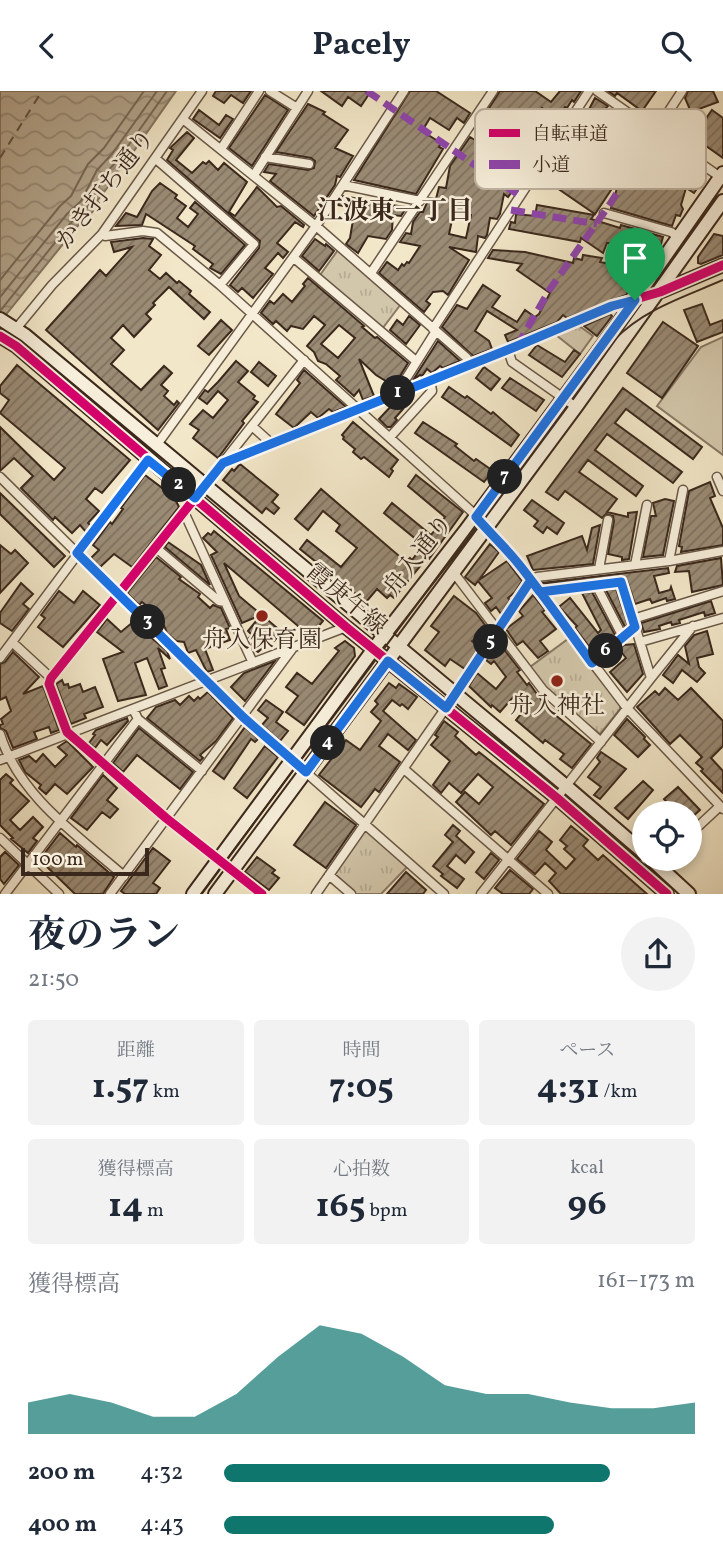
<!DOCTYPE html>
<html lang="ja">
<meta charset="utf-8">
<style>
:root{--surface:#fff;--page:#f2f2f3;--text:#1f2937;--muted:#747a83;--accent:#0f766e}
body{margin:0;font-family:Vollkorn,"Noto Serif JP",serif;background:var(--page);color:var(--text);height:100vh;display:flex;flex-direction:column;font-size:26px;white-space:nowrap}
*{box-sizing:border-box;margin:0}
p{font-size:23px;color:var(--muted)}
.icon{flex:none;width:38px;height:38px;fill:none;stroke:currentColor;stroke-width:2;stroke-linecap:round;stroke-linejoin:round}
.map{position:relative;height:803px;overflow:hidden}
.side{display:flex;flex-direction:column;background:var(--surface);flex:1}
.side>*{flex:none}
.buttons{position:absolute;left:632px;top:710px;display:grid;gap:14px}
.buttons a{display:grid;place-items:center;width:70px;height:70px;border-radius:50%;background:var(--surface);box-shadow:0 4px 10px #0003;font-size:35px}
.scale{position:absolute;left:21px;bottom:18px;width:128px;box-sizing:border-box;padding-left:7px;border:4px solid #3b281c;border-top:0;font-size:19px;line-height:24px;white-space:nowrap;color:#3b281c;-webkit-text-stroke:5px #f7efdb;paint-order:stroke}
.pin{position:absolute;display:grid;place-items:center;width:60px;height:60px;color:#fff;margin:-72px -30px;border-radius:50% 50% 50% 0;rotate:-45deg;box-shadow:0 0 7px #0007}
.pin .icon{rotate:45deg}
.km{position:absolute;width:35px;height:35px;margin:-18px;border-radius:50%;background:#222;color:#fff;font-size:19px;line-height:35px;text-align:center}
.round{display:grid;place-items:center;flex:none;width:74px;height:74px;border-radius:37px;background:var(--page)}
.headline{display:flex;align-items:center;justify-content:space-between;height:119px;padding:0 28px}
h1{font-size:38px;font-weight:700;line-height:52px}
.metrics{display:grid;grid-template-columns:repeat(3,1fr);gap:10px;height:119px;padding:7px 28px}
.metrics div{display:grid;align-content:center;border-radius:7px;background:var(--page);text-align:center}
.metrics b{font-size:35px;font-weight:700}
.metrics small{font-size:19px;font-weight:400}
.metrics p{font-size:19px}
.chart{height:196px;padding:14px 28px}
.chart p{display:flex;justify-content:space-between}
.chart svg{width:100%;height:126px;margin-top:7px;fill:var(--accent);opacity:.7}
ul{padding:0 28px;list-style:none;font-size:23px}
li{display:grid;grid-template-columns:112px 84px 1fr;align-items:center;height:52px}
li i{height:18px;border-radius:9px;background:var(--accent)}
header{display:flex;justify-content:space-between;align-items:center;height:91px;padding:0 28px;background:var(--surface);font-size:32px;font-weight:700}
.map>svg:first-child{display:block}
.grass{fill:#d3c7ab;stroke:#877864;stroke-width:2}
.park{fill:url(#park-tufts);stroke:#877864;stroke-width:2}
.water{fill:url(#water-waves);stroke:#847460;stroke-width:2}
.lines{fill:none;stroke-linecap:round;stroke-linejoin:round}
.shore{stroke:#786755;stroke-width:2}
.ferry{stroke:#5f4e3e;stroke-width:2;stroke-dasharray:9 7;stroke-linecap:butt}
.building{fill:url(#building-hatch);stroke:#3b281c;stroke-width:2;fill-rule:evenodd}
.street-casing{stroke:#695847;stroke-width:11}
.secondary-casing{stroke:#3b281c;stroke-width:16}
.street{stroke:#f7efdb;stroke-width:8}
.secondary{stroke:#f7efdb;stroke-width:12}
.tram{stroke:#3b281c;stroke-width:2}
.quiet{stroke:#8e44ad;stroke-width:7;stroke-dasharray:14 7;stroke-linecap:butt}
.cycleway-casing{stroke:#f7efdb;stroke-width:13}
.cycleway{stroke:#d6006c;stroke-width:9}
.route-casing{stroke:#fff;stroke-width:14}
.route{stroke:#1a73e8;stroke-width:9}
.poi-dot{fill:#8f2418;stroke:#f7efdb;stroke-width:2.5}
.labels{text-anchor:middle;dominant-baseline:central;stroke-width:5;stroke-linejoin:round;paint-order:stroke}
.street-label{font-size:24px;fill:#3b281c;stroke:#f7efdb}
.poi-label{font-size:24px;fill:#3b281c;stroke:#f7efdb}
.neighbourhood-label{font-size:26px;font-weight:bold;fill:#3b281c;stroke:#f7efdb}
.key{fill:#f7efdb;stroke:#bfb3a2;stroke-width:2}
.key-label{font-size:19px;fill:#3b281c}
</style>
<header><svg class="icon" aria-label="back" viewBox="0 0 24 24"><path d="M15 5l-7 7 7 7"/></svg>Pacely<svg class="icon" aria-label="search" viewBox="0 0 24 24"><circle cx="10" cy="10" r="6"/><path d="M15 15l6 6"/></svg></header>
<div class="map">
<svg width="723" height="803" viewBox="0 0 723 803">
<defs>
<pattern id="park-tufts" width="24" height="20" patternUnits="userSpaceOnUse" patternTransform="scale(1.75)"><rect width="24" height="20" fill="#d3c7ab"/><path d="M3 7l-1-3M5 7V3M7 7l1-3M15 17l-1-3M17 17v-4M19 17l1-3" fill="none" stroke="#b6ab93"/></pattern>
<pattern id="water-waves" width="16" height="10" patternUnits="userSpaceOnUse" patternTransform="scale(1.75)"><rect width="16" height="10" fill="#b4a68e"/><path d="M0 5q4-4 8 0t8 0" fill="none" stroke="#948773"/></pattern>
<pattern id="building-hatch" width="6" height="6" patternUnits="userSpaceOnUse" patternTransform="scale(1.75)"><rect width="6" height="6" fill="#9a8b75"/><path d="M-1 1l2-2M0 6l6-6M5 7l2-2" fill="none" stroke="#7f725f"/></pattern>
</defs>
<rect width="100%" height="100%" fill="#f2e7c8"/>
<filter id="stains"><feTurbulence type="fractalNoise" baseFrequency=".00286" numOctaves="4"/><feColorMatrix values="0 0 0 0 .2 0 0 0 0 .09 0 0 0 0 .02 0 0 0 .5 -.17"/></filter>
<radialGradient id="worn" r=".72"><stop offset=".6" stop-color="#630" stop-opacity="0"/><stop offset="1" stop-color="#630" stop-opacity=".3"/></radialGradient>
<!-- grass -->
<path class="grass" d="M723,246V364L657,315L701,256Z"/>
<!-- park -->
<path class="park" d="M338,159L401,213L382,238L320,184Z
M578,234L593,245L580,263L556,244Z
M568,548L620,614V618L600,643L548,602L530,576Z
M363,740H368L408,775L381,803H354L335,786V781Z"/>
<!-- water -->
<path class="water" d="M0,0H176L124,74L109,89L111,92L97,110L99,112L83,133L80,132L0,231Z"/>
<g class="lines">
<!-- shore -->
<path class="shore" d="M0,189L60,115L71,105L88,73L104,57L144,0
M0,206L67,123L81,110L97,79L112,63L157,0
M0,220L74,128L81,124L90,113L104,84L118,69L167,0"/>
<!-- ferry -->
<path class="ferry" d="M0,67L42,0"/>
</g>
<!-- building -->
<path class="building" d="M216,0H251L243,12L231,4L224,12L213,5Z
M321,0H365L369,3L361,15L348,6L342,15Z
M410,0H436L470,22L464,32L457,27L449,39L430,27L422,40L441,52L439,56L443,58L416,103L354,89Z
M535,0L551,11L560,0H581L574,11L572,9L567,17L565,16L557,27L542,17L533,31L546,40L536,56L542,60L520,93L518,92L508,106L504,103L500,123L497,128L490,127L487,144L485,147L478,145L476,161L449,156L469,169L448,204L443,200L433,201L426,210L430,213L424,221L379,182L387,171L398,179L402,173L404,175L407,171L409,172L420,155L400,151L406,142L411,143L413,131L420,121H423L429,107L436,108L439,96L446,97L450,75L470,46L478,51L491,34L482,28L500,0ZM506,45L528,62L517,79L494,63ZM454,120L471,124L466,147L449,143Z
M608,0H656L642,20L617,2L615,5Z
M688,0H713L718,11L691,21L685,7Z
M265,4L288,19L252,75L229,57Z
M595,7L608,15L606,17L613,23L642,41L643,40L706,84L694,102L686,97L681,114L683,118L680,125L676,124L672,135L611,117L621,84L595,123L541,86L583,22L586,24ZM641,63L660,76L652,86L631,78Z
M308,13L325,21L323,23L348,39L335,57L353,65L340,86L337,85L335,94L314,125L270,90L276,83L264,81L269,73L308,79L314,77L315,70L311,67L276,61Z
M199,19L219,34L226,24L233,28L220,47L193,28Z
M712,19L723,27V67L706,55L700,64L664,39L672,27L695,43Z
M187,41L194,47L176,69L192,82L203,71L206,73L209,70L218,79L224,72L247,91L229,121L235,125L257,96L277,116L281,115L304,134L303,136L295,131L277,152L288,161L283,167L278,162L265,177L273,183L253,207L242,197L238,201L230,194L259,157L260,150L167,69L173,59L170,57Z
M160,92L177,104L175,107L186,115L177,127L188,136L198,123L190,117L195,111L245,154L221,183L210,177L213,173L193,158L195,155L146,123L142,134L116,135L126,122L137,126L152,100Z
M343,105L391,114L407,116L401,125L393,124L392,139L386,148L368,145L358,162L346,153L350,147L355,117L338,114Z
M537,114L594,124L591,128L620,137L621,134L663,146L660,156H657L655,161L619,150L618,154L607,152L603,162L581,147L580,151L509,138L511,131L515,132L516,123L535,125Z
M714,143L723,145V164L701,173L698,172V166Z
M143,147L153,148L149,155L161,164L149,179L160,188L166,182L177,192L179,190L191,200L189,203L210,221L204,228L169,196L153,212L155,214L146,223L151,228L134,246L123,234L111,247L124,259L111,273L141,299L164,275L172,282L161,294L168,300L164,305L174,314L177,310L179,312L158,339L46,239L100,179L106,185L132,156L114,161L111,151Z
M315,148L325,155L326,153L334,160L319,180L302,165Z
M493,159L525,161L573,172L574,167L582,169L583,164L602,167L600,171L631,177L629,200L626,204L567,227L563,224L557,231L508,251L505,244L517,239L487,220L475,240L489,250L492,258L473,265L442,236L457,214L467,218L483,194L500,205L492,216L517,231L525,219L535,226L539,223L550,202L517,179L522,173L488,167Z
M308,187L364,235L362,236L375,247L377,246L408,272L394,295L376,284L359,268L374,305L363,309L359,299L354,305L336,289L340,285L326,273L318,270L314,261L307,255L325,234L314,225L303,238L291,235L287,240L276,230L273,233L261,222L270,210L274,213L283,203L292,211L305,195L303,193ZM339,234L355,247L338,267L321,253Z
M702,213L710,234L723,229V241L697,251L684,219Z
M610,223L612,225L597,245L584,235Z
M409,225L420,234L406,253L390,239L397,229L403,234Z
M221,229L232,239L209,264L198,255Z
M663,231L698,255L662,307L627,282Z
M438,250L460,270L443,277L440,275L432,282L427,278L422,285L420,284L413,289Z
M537,254L565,271L574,259L580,263L562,286L529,264Z
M236,270L248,280L238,291L255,305L253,308L258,311L242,330L244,332L218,367L193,347L199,339L190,333L203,319L213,327L228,309L218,300L207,313L199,307L205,299L208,301L218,291Z
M259,271L276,285L268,295L251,281Z
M17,274L130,369L102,402L95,397L86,408L99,420L88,432L91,435L86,441L80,434L72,442L55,426L53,429L21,397L33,385L14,367L0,380V336L54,389L65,377L0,322L9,309L0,302V295Z
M484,276L500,288L491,299L476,287Z
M304,279L346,316L333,321L329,318L318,327L311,321L294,337L276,323L300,292L297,289Z
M510,287L544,309L536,320L502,297Z
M449,296L465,307L467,305L491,323L493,321L519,344L511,355L442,306Z
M623,297L702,356L693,368L626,318L615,332L682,381L673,392L607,343L595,359L643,395L636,405L588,369L579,381L617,408L607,421L628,426V422L637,421L629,468L622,469V466L608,463L614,430L613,425L606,423L602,427L565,400L558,409L546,401Z
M395,311L403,318L395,327L397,329L391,336H387L379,328Z
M353,331L398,369L391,378L393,380L389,386L364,366L361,368L353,361L355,358L343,348L344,346L342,344Z
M423,331L457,353L455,355L474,370L476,368L493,380L484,391L415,342Z
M240,373L278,404L272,411L279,417L274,423L266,417L262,422L223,389L232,378L234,380Z
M145,384L174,406L179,416L132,476L114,463L100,476L91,467L99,459L93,454L110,431L112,433L123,418L121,417Z
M416,384L463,421L429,468H426L394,507L390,504L387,507L377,498L366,511L300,458L307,449L341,476L357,457L336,440L340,434L323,420L308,439L295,428L321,398L406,471L410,467L412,469L423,454L384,422L392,412L431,444L445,426L408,395Z
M710,391L715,405L710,407L723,437V454L681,461L682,456L679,455L689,400Z
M0,402L65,465L54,476L0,423Z
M665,408L674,410L663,464L643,466L651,425H656L653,412Z
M532,409L564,432L557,443L547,436L543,442L534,435L538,430L524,419Z
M600,434L593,473L533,479L527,465L582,445L587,459L592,437Z
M214,440L323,530L313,542L307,539L305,541L224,472L239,505L282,541L274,550L272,549L258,561L253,557L252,553L254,551L249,547L252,544L248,540L261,524L242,532L211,464L217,461L203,447L208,442L211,444Z
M168,451L201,474L210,494L165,456Z
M490,453L499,461L479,489L507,470L522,490L515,501L508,507L510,509L501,523L496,516L491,520L485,512L492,507L478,490L475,494L465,486Z
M0,454L11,463L15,459L28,472L0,502Z
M156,466L181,486L179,488L200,503L198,506L210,517L213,514L221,517L230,537L226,538L230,549L205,558L213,579L207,581L196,559L188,562L184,551L176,550L167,542L160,525L142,511L139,514L127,502Z
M721,467L723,494L692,501L689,480L675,481L677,475Z
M668,477L669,482L654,485L659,502L670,499L671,496L675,508L667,510L666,507L652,512L650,508L635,513L627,489L623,485L549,493L541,492Z
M21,492L33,503L23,513L29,518L12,540L0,532V522Z
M616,498L628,534L625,536L606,499Z
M59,500L74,512L83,500L100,514L63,556L38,536L45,527L41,524Z
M592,501L615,544L594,562L575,537L577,535L560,517V515L570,507L598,542L601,539L582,502Z
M533,504L545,519L542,521L556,538L540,550L548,560L538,567L523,550L517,554L506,538L523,525L519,520Z
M454,505L476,522L485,534L482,536L485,541L472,550L479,556L465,578L450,568L445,575L425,559L439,541L431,535Z
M711,510L715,522L705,525L704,521L679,529L680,532L672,534L671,531L659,535L660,538L644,541L641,532Z
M107,528L121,541L133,531L167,560L170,568L158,557L165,577L161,578L167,595L159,598L147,567L135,572L146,604L118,610L103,568L123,561L97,541Z
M707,540L713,563L697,567L699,576L705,582L697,591L682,579L673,592L663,584L678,564L689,573L685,555L694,544Z
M345,550L354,557L355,565L304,634L286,621L298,605L286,596L297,582L312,593L339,560L335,557Z
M499,552L520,579L517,581L527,594L529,592L547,617L549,615L556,621L554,623L591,653L572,677L560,668L564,663L545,649L543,652L516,629L525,618L515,604L500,621L492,614L491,616L469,595L477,582L496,598L506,586L494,570L491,573L486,569Z
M634,553L643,583L627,601L610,581L626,567L619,558L624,554Z
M13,561L39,586L23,603L43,595L59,639L51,642L49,636L34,641L37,648L13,657L6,640L0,637V634L3,633L1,628L11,620L6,606L0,609V573L5,571Z
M275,570L245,610L231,596L244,582Z
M62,589L64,594L68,593L69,597L80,593L83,601L95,596L103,616L84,623L86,627L71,633L56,593Z
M389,592L396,597L399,593L417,606L408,618L402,613L400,615L392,609L383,620L416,649L408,659L388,643L379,655L400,671L379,701L375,698L361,716L319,684L346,649L360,659L381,630L371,621L378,613L375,610Z
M665,597L678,609L691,597L723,630V655L711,667L723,680V702L701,680L703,678L696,672L702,666L680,644L670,653L637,616L655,600L659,604Z
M208,601L233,627L216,650L200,664L203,667L200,670L147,627L156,616L175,609L180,614L189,605L194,610L198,606L200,608Z
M266,609L283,621L276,631L288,640L280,650L262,634L268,627L258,619Z
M127,627L128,630L107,654L101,649L95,657L89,652L95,644L93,643L96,639Z
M627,628L645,646L644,648L650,654L638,666L614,644Z
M444,630L458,641L455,645L476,664L479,661L544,713L511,754L495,740L491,744L456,711L465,701L479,713L493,696L478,683L461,702L449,692L441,702L433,694L450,670L431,654L438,646L435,644Z
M245,636L258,648L255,651L251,648L224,688L213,680Z
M139,637L193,681L180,698L137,664L123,681L113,672Z
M67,650L93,676L67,703L55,693L46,703L39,697L41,694L25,681L19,669L29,665L36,671L43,663L55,676L67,664L58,656Z
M265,655L278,666L247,707L234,697Z
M601,661L626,678L600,708L594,704L601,696L588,686L600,671L597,667Z
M6,683L13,689L10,692L29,710L10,729L20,739L33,726L43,736L33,747L37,750L28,762L11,748L13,747L0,734V689Z
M103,684L117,697L107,709L118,718L110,727L102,721L87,739L71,727Z
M643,690L653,699L628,728L615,717Z
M678,696L700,719L690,728V723H677L664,708Z
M325,711L356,734L326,777L294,754Z
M453,734L460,740L456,745L474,761L465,772L456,764L447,775L464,788L457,797L441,785L443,783L433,775L453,751L445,744Z
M571,735L588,749L583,755L598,769L603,764L647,803H561L549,790L556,782L545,772L535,783L517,768L539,740L552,751L546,759L566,778L575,768L564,758L567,755L560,749Z
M60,742L76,756L77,754L114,786L103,803H75L43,772L45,771L41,767Z
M153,757L170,770L153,792L160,797L156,803H125L121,800Z
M5,761L19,774L4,793L0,788V766Z
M491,762L499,769L484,788L476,781Z
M257,766L275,779L272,782L279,787L269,799L245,781Z
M510,779L533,798L529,803H503L495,797Z
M406,781L426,799L423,803H387Z"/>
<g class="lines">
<defs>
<path id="street" d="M270,0L297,17
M597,0L723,88
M184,29L316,135L467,267L469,273
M656,40L682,0
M221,58L259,0
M265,66L309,73
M156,68L254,153L220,194
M254,84L308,0
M343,94L420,110
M604,122L671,141L679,146
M102,143L105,145L143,140L157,142L220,194L470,419L514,468L627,617L723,718
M294,167L416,270
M371,182L493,0
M433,238L589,0
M15,239L52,194L102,143L202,0
M508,259L512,271L576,316
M397,302L436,240
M252,335L272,353
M390,346L432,300L430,288
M156,355L316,135L404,0
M225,369L304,269
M0,386L243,626L444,803
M717,386L723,400
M184,421L253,572
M155,456L219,510L225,511
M669,470L683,399
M635,474L647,414
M599,478L608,429
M454,482L543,599L601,651
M596,494L623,546
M540,501L621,491L640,551L723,527
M633,528L723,500
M12,551L51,587
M0,567L148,369
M592,572L635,536
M651,587L693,535
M133,618L138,628L202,680
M0,643C19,705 77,744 124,785
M0,669L346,536
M404,678L548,803
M690,743L720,715
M0,747L59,803
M329,784L351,803
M5,803L138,628
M110,803L292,558
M262,803L166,727L67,641L49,593L51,587L223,372L517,255L612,215L655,202
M316,803L461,595L531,489L537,486L669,470L723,460
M481,803L651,587L640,551"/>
<path id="secondary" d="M662,200L723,174
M0,228L25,244L566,695L644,762
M0,245L16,255L346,536L557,707L667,803
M651,768L689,803
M193,803L384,544L465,440L613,240L723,82
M215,803L576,316L723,110"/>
</defs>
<!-- street casing -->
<use href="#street" class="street-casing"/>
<!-- secondary casing -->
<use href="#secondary" class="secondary-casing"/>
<!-- street -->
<use href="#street" class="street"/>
<!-- secondary -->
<use href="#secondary" class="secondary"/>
<!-- tram -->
<path class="tram" d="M201,803L614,249C644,218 684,206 723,189"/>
<!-- quiet -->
<path class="quiet" d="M367,0L520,105
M511,119L597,133
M517,255L550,198L610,113L656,40"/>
<defs>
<path id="cycleway" d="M0,245L16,255L346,536L557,707L667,803
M262,803L166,727L67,641L49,593L51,587L223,372L517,255L612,215L660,201L723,174"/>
</defs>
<!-- cycleway casing -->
<use href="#cycleway" class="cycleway-casing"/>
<!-- cycleway -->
<use href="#cycleway" class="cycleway"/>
</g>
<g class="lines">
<defs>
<path id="route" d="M635,209L612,215L517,255L223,372L195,407L148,369L77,462L243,626L306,681L388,570L446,617L531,489L540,501L621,491L635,536L592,572C567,538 543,503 517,471C504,455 489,441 476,426L635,209"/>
</defs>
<!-- route casing -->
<use href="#route" class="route-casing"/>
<!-- route -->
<use href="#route" class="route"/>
</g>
<!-- markers -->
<g class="poi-dot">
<circle cx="262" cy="525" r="7"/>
<circle cx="557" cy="590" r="7"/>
</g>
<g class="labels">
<!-- street labels -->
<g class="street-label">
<text transform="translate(106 99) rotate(-52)">かき打ち通り</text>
<text transform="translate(419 465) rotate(-52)">舟入通り</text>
<text transform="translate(346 509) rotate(40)">霞庚午線</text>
</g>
<!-- poi labels -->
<g class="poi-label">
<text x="262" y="550">舟入保育園</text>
<text x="557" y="616">舟入神社</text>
</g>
<!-- neighbourhood labels -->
<g class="neighbourhood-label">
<text x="395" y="121">江波東一丁目</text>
</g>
</g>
<!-- legend -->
<rect x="475" y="18" width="231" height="80" rx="10" class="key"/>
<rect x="489" y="38" width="31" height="8" fill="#d6006c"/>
<rect x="489" y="69" width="31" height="9" fill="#8e44ad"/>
<g class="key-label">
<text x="532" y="49">自転車道</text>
<text x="532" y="80">小道</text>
</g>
<rect width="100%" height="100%" filter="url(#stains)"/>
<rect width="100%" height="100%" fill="url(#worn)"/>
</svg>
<div class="buttons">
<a><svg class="icon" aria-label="locate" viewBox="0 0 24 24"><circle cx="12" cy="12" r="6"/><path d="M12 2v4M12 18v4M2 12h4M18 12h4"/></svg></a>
</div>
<div class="scale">100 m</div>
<div class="pin" style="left:635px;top:209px;background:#1e9e55"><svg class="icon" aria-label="arrive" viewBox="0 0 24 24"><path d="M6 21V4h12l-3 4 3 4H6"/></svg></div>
<b class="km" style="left:398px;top:302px">1</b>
<b class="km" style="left:179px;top:394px">2</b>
<b class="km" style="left:148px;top:531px">3</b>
<b class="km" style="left:328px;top:652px">4</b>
<b class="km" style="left:491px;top:551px">5</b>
<b class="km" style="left:606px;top:560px">6</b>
<b class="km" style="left:505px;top:386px">7</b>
</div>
<section class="side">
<div class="headline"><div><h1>夜のラン</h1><p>21:50</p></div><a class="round"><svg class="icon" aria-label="share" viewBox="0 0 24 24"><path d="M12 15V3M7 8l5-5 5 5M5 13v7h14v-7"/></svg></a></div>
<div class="metrics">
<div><p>距離</p><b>1.57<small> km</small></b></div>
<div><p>時間</p><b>7:05</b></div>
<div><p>ペース</p><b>4:31<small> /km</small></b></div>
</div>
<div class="metrics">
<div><p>獲得標高</p><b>14<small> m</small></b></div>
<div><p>心拍数</p><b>165<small> bpm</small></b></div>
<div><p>kcal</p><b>96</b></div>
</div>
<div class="chart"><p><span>獲得標高</span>161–173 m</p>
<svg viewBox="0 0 160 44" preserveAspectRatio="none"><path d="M0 44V33L10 30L20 33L30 38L40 38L50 30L60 17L70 6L80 9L90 17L100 27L110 30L120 30L130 33L140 35L150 35L160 33V44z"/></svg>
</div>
<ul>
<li><b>200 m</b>4:32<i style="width:82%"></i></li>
<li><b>400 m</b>4:43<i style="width:70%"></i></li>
</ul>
</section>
